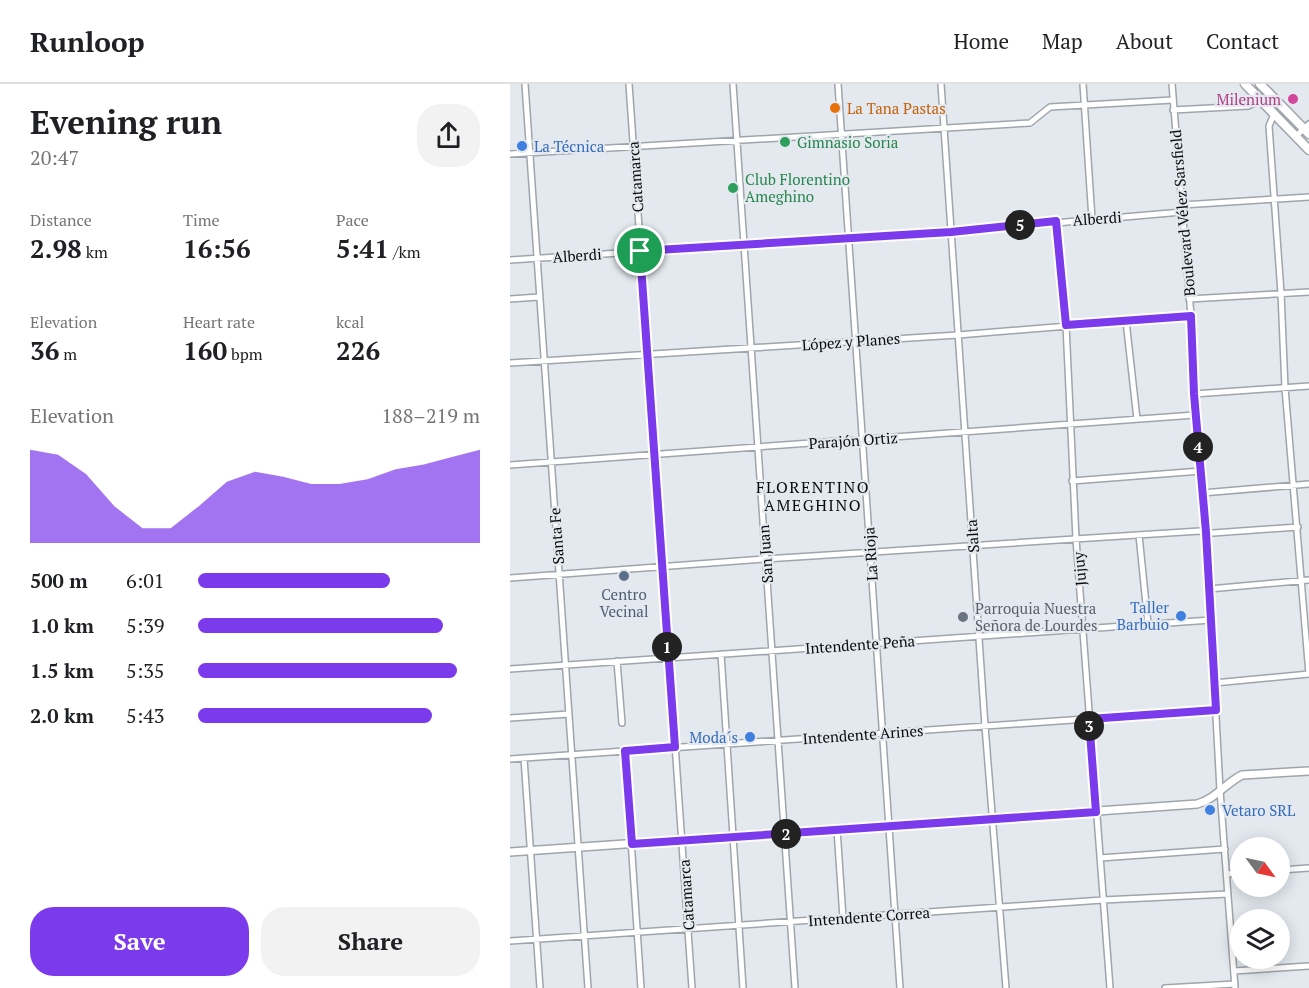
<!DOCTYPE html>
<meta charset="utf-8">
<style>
:root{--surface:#fff;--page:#f2f2f2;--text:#202124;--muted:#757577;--line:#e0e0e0;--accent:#7c3aed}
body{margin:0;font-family:"PT Serif",serif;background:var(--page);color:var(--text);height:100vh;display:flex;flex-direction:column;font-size:22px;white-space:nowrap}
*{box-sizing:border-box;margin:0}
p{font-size:20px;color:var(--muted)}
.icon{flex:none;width:33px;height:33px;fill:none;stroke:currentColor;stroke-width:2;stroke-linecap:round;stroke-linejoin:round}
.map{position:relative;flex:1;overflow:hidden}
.panel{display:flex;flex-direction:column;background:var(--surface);width:510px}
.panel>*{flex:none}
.needle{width:39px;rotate:123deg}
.controls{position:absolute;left:720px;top:753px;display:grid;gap:12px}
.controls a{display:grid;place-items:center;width:60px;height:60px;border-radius:50%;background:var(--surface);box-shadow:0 3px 15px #0003;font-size:30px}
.pin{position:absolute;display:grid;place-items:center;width:51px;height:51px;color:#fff;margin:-26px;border:3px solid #fff;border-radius:50%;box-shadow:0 2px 6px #0007}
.km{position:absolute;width:30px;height:30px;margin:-15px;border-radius:50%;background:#222;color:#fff;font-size:16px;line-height:30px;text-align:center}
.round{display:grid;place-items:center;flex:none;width:63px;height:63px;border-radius:24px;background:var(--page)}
.headline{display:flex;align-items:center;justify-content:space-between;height:102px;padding:0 30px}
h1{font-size:33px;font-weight:700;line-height:45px}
.figures{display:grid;grid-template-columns:repeat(3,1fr);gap:9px;height:102px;padding:6px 30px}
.figures div{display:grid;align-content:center}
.figures b{font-size:26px;font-weight:700}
.figures small{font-size:16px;font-weight:400}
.figures p{font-size:16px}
.chart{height:168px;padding:12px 30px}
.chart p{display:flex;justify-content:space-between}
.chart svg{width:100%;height:108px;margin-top:6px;fill:var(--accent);opacity:.7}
.cta{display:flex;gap:12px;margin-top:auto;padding:12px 30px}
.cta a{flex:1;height:69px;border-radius:24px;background:var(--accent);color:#fff;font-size:24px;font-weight:700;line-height:69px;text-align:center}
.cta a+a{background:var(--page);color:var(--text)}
ul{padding:0 30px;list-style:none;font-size:20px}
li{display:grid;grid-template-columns:96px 72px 1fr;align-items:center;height:45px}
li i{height:15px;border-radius:8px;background:var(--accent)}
header{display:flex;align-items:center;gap:36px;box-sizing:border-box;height:84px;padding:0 30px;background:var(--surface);border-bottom:2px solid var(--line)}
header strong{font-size:28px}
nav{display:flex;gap:33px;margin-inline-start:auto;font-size:21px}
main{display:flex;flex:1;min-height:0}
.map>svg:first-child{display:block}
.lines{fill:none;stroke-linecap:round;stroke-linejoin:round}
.minor-casing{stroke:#9fa5aa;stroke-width:8}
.major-casing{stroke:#9fa5aa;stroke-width:10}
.highway-casing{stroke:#9fa5aa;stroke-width:11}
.minor{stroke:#fff;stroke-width:5}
.major{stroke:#fff;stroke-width:7}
.highway{stroke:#fff;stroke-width:8}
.route-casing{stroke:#fff;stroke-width:12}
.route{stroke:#7c3aed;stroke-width:8}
.hotel-dot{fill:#d1479c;stroke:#e3e9ef;stroke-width:2}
.food-dot{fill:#e8710a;stroke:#e3e9ef;stroke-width:2}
.leisure-dot{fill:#2e9e5b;stroke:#e3e9ef;stroke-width:2}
.shop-dot{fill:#3f7fe0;stroke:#e3e9ef;stroke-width:2}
.service-dot{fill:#5c6f8a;stroke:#e3e9ef;stroke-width:2}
.worship-dot{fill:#6b7280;stroke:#e3e9ef;stroke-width:2}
.labels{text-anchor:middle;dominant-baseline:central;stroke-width:4.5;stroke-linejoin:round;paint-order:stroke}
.hotel-label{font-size:15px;fill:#b23c85;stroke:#e3e9ef;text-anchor:end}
.food-label{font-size:15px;fill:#c56008;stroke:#e3e9ef;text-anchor:start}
.leisure-label{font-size:15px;fill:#27864d;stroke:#e3e9ef;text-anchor:start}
.shop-label{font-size:15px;fill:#366cbe;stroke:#e3e9ef;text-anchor:start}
.street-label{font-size:15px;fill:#0a0c0e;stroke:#e3e9ef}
.service-label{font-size:15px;fill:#4e5e75;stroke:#e3e9ef}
.worship-label{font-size:15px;fill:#5b616d;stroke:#e3e9ef;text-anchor:start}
.neighbourhood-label{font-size:16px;letter-spacing:1.5px;fill:#0a0c0e;stroke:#e3e9ef}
</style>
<header>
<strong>Runloop</strong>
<nav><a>Home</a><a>Map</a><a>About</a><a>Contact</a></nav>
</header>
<main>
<section class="panel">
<div class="headline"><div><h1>Evening run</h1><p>20:47</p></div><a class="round"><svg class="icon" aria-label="share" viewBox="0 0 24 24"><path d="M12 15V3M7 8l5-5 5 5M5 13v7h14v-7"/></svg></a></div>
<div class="figures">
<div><p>Distance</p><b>2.98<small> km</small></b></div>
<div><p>Time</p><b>16:56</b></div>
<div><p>Pace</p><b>5:41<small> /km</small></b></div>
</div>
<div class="figures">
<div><p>Elevation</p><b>36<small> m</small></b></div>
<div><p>Heart rate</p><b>160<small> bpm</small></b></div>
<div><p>kcal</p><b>226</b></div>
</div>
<div class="chart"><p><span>Elevation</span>188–219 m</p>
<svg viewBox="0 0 160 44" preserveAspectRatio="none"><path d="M0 44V6L10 8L20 16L30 29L40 38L50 38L60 29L70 19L80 15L90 17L100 20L110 20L120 18L130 14L140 12L150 9L160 6V44z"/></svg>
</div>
<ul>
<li><b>500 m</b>6:01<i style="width:68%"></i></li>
<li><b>1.0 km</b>5:39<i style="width:87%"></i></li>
<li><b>1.5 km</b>5:35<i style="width:92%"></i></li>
<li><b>2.0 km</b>5:43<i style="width:83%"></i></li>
</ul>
<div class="cta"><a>Save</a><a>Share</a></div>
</section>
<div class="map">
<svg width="799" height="904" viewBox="0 0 799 904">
<rect width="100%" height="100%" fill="#e3e9ef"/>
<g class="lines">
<defs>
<path id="minor" d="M15,0L78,904
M119,0L182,904
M223,0L285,904
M328,0L390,904
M431,0L475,642L496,904
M573,0L582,135
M662,0L681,232L684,310L696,448L710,706L725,904
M663,26L738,22L751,16
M764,30L759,42L771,209L775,304L799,590
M786,52L799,40
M0,70L520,39L540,23L663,16
M672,121L799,113
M546,137L556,241L566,455L600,904
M0,176L441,148L672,128
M0,215L29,213
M679,215L799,208
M616,237L627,335
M0,279L448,251L681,232
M684,310L799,302
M0,381L685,331
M562,397L691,387
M692,409L799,400
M629,451L638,540
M0,494L255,475L690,447L703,449L788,443
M699,505L799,496
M211,570L233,904
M107,577L112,639
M0,585L701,536
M704,599L799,590
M0,634L59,630
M115,667L131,904
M14,674L30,904
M0,675L706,626
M327,745L333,834
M590,774L715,765
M770,786L799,784
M717,790L730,789
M0,857L593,816L718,810
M724,887L799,882
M655,904L725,900"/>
<path id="major" d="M0,768L687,720C704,716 716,699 732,691L799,687"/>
<path id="highway" d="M735,0L799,66
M750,0L799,50"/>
</defs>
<!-- minor casing -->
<use href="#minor" class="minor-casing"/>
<!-- major casing -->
<use href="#major" class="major-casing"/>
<!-- highway casing -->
<use href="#highway" class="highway-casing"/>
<!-- minor -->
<use href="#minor" class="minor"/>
<!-- major -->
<use href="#major" class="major"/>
<!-- highway -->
<use href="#highway" class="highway"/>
</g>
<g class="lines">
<defs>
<path id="route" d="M546,137L556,241L681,232L684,310L696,448L706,626L579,635L586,728L122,760L115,667L165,663L130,167L441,148Z"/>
</defs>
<!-- route casing -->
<use href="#route" class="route-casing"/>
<!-- route -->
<use href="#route" class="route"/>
</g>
<!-- markers -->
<circle class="hotel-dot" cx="783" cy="15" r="6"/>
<circle class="food-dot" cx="325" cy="24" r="6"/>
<g class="leisure-dot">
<circle cx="275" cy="58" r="6"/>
<circle cx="223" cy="104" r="6"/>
</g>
<g class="shop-dot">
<circle cx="12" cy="62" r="6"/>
<circle cx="671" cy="532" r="6"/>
<circle cx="240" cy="653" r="6"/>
<circle cx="700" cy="726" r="6"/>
</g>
<circle class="service-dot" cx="114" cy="492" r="6"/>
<circle class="worship-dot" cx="453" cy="533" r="6"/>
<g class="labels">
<!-- hotel labels -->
<g class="hotel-label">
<text x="771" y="15">Milenium</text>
</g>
<!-- food labels -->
<g class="food-label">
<text x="337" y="24">La Tana Pastas</text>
</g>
<!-- leisure labels -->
<g class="leisure-label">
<text x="287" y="58">Gimnasio Soria</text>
<text x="235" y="95">Club Florentino<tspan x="235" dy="17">Ameghino</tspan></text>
</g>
<!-- shop labels -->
<g class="shop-label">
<text x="24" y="62">La Técnica</text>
<text x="659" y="523" text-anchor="end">Taller<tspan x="659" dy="17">Barbuio</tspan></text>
<text x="228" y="653" text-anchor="end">Moda´s</text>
<text x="712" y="726">Vetaro SRL</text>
</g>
<!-- street labels -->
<g class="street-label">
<text transform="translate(125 93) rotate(-94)">Catamarca</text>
<text transform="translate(672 129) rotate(-95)">Boulevard Vélez Sarsfield</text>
<text transform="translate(587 134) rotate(-4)">Alberdi</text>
<text transform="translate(67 171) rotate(-4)">Alberdi</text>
<text transform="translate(341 257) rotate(-4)">López y Planes</text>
<text transform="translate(343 356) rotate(-4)">Parajón Ortiz</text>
<text transform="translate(46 452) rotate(-94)">Santa Fe</text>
<text transform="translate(462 452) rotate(-94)">Salta</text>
<text transform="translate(255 470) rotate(-94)">San Juan</text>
<text transform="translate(360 470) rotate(-94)">La Rioja</text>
<text transform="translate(569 485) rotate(-95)">Jujuy</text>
<text transform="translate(350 560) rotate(-4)">Intendente Peña</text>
<text transform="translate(353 650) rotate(-4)">Intendente Arines</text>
<text transform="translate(176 811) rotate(-94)">Catamarca</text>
<text transform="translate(359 832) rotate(-4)">Intendente Correa</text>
</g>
<!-- service labels -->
<g class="service-label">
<text x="114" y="510">Centro<tspan x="114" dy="17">Vecinal</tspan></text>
</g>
<!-- worship labels -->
<g class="worship-label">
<text x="465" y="524">Parroquia Nuestra<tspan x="465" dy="17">Señora de Lourdes</tspan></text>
</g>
<!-- neighbourhood labels -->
<g class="neighbourhood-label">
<text x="303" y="403">FLORENTINO<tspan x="303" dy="18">AMEGHINO</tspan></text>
</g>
</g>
</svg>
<div class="controls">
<a><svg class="needle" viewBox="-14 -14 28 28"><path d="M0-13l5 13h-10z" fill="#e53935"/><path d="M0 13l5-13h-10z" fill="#757577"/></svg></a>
<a><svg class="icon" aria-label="layers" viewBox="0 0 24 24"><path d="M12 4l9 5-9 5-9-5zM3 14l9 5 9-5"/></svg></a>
</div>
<div class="pin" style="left:130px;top:167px;background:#1e9e55"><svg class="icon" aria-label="arrive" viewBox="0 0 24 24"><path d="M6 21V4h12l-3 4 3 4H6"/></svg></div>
<b class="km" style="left:157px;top:563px">1</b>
<b class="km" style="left:276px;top:750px">2</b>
<b class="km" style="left:579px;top:642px">3</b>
<b class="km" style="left:688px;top:363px">4</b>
<b class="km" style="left:510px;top:141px">5</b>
</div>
</main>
